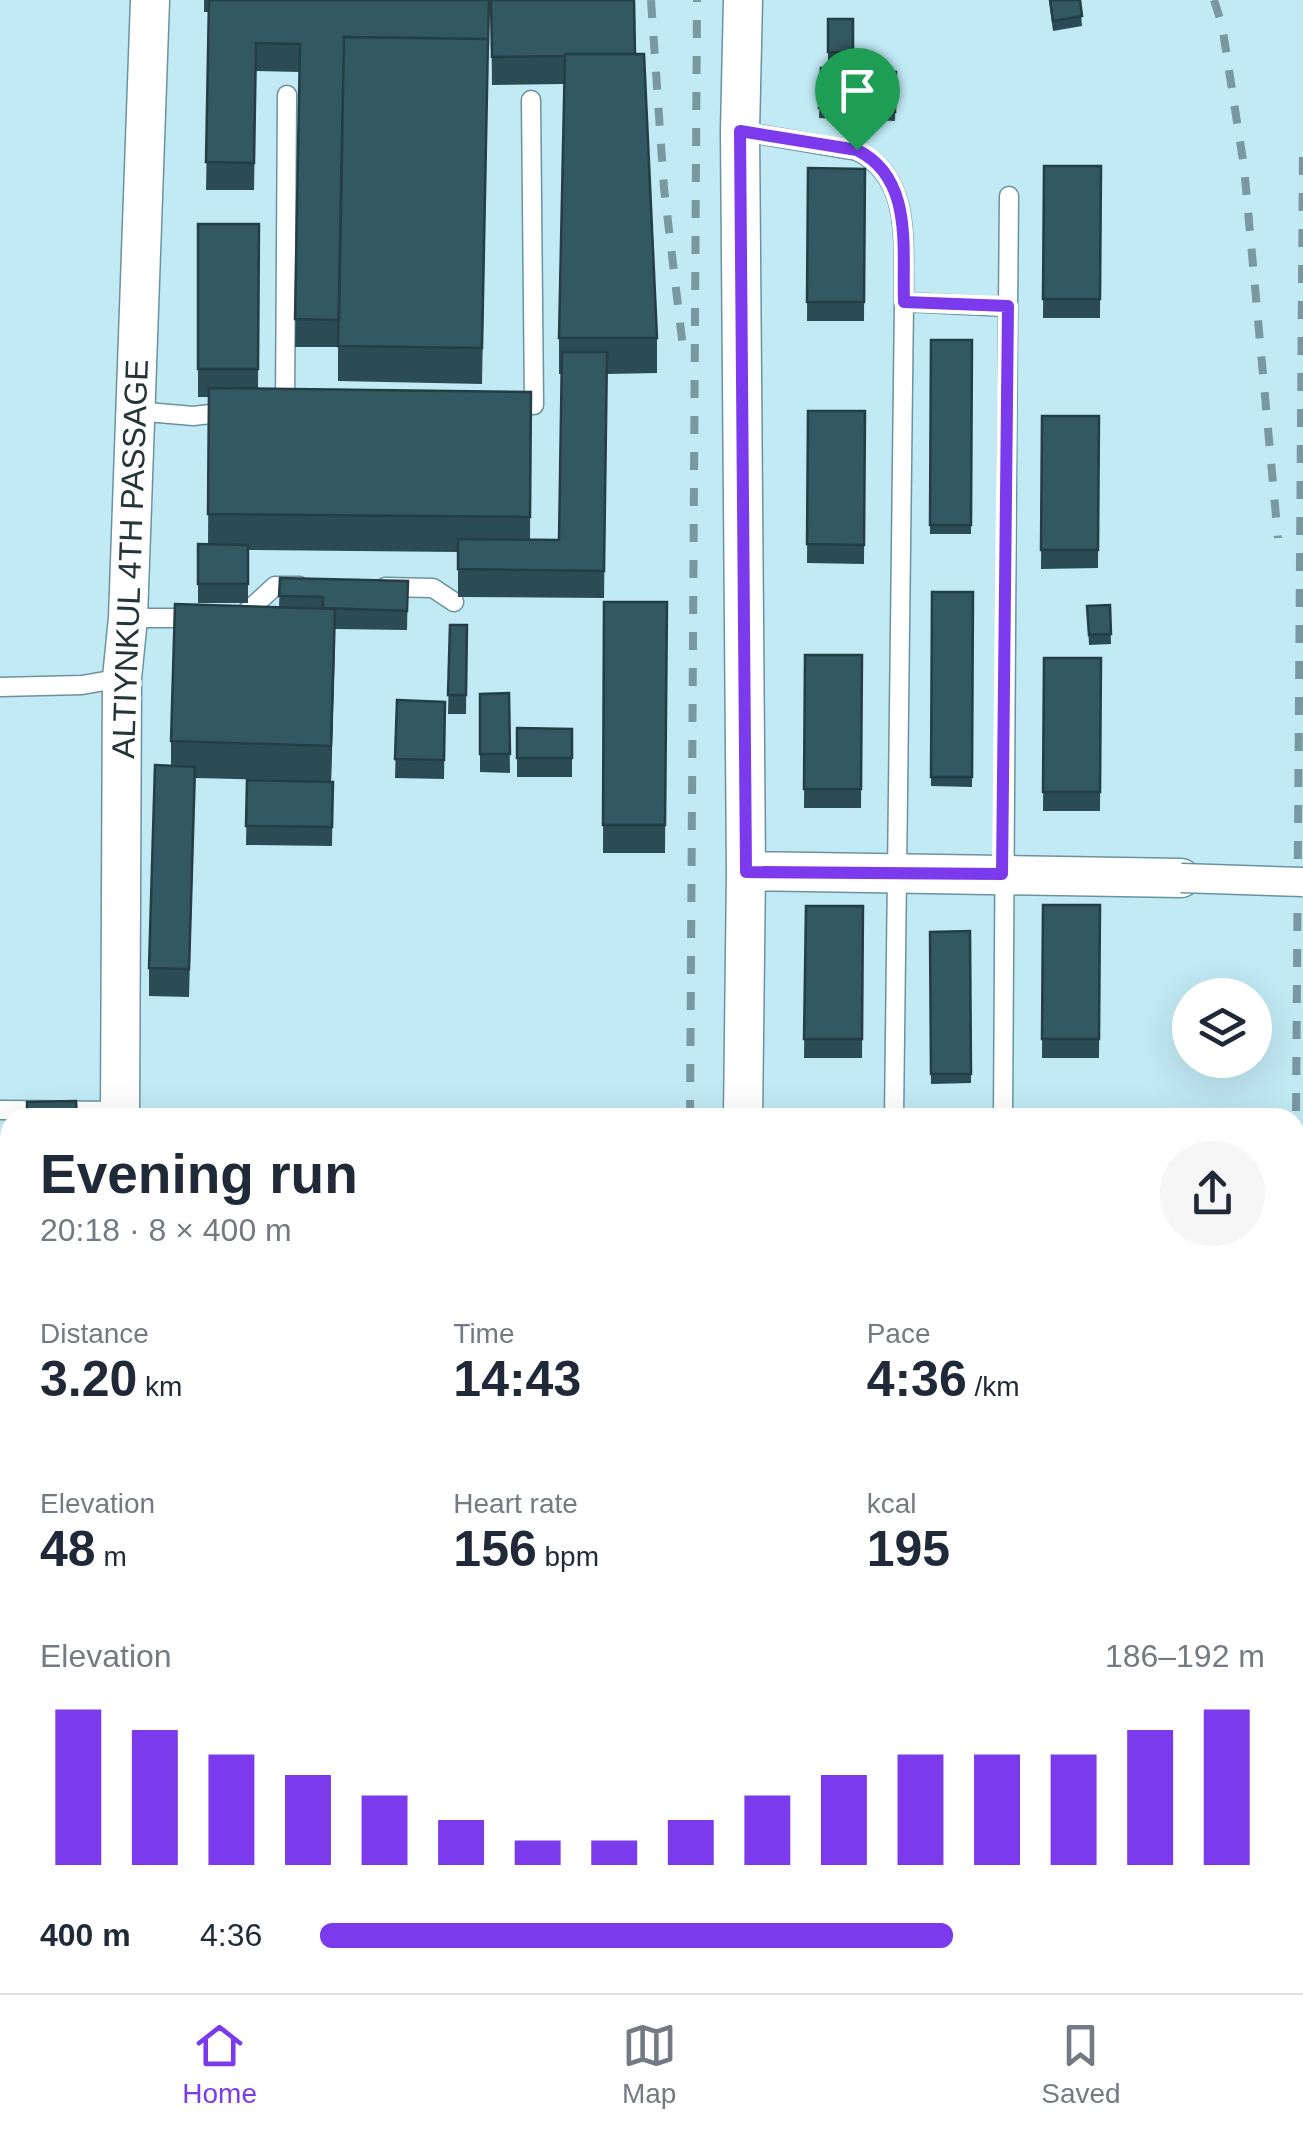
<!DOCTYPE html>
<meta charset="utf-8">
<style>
:root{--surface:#fff;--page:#f6f6f7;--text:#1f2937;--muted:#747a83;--line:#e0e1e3;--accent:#7c3aed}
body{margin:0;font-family:Helvetica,sans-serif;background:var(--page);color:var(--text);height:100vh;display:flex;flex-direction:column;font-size:38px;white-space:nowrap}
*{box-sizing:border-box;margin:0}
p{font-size:32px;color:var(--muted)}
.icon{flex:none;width:55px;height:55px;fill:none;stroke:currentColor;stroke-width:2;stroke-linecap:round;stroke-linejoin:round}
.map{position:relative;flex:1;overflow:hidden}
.panel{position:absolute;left:0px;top:1108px;width:1305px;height:888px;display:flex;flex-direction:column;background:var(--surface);border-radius:30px 30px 0 0;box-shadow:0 10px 40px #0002}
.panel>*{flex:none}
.buttons{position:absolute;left:1172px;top:978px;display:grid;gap:20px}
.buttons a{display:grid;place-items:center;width:100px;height:100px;border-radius:50%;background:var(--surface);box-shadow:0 10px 40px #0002;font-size:50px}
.pin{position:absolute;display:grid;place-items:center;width:85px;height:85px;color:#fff;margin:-102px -42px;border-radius:50% 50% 50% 0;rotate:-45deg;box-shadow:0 0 10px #0007}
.pin .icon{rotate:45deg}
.round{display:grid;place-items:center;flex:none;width:105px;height:105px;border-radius:52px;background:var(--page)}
.headline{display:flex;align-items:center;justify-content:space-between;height:170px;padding:0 40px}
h1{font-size:55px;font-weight:700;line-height:75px}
.stats{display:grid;grid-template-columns:repeat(3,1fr);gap:15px;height:170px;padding:10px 40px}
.stats div{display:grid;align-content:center}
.stats b{font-size:50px;font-weight:700}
.stats small{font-size:28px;font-weight:400}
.stats p{font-size:28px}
.chart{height:280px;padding:20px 40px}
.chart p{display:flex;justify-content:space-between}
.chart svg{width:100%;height:180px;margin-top:10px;stroke:var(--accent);stroke-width:6}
ul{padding:0 40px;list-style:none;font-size:32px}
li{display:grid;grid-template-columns:160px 120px 1fr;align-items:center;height:75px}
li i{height:25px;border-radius:12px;background:var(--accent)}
.dock{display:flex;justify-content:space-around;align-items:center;height:140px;border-top:2px solid var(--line);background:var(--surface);font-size:28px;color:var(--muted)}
.dock a{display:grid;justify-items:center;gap:5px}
.dock .selected{color:var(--accent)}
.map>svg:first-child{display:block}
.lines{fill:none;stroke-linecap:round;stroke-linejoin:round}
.canal{stroke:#5dd4ef;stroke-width:35}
.service-casing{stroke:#6b939d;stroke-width:21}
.minor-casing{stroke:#6b939d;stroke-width:41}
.path{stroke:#6e8a91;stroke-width:6;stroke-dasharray:5 5;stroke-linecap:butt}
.service{stroke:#fff;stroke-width:18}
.minor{stroke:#fff;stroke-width:38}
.rail{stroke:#7a98a0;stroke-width:8;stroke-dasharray:18 18;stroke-linecap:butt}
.pedestrian-bridge-casing{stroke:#6b939d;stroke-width:31;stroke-linecap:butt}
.pedestrian-bridge{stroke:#fff;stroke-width:28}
.wall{fill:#2b4c54}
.shaded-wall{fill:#233e45}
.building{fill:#325862;stroke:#233e45;stroke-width:2.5}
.route-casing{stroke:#fff;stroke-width:20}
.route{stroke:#7c3aed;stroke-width:12}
.labels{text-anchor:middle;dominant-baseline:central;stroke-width:10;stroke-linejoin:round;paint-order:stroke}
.street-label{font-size:32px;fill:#243539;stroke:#fff}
</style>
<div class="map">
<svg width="1303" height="1993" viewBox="0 0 1303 1993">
<rect width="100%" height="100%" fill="#c1eaf5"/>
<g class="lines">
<!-- canal -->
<path class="canal" d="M0,1596L10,1616
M1106,1985L1125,1993"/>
<defs>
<path id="service" d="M740,131L857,151C914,178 902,248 904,302L894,1118
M904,302L1008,307L1003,1118
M1008,307L1009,196
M510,405H534L531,100
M285,406L287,95
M135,411L193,416L229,412
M385,587L433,588L454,602
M128,618H198
M239,619L275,586H299
M0,687L82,685L122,678
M0,1110L120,1111"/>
<path id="minor" d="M743,0L740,131L746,871L743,1118
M746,871L1181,878
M120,1118L122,678L128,618L150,0
M1295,1875L1303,1843
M0,1979L7,1993
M1268,1985L1269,1993"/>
</defs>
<!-- service casing -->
<use href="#service" class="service-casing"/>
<!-- minor casing -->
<use href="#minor" class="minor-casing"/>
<!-- path -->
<path class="path" d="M0,1531L10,1549
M0,1644L3,1652H10
M1295,1650L1303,1648"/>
<!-- service -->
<use href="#service" class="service"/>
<!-- minor -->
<use href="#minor" class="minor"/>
<!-- rail -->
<path class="rail" d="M651,0L664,188L684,356
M1214,0L1222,25L1244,167L1278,538
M690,1118L697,0
M1295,1255L1303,146
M1180,1993L1182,1985"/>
<defs>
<path id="pedestrian-bridge" d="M1181,878L1303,882"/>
</defs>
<!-- pedestrian-bridge casing -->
<use href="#pedestrian-bridge" class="pedestrian-bridge-casing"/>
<!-- pedestrian-bridge -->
<use href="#pedestrian-bridge" class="pedestrian-bridge"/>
</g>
<!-- wall -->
<path class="wall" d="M204,0H489L482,384L338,381V347H295L300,72L256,71L254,190H206L209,12H204Z
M491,0L635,54L657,338V373L607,374L604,598L458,597V552L248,550V603H198V544H208L209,397H198V224H259L258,389L531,392L530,539L559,540L561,374H559V338L564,84L492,85Z
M1049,0H1080L1082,26L1053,31Z
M828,19H853V62H828Z
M821,68L896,72L895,121L819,118Z
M1044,166H1101L1100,318H1043Z
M808,168L865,169L864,321H807Z
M931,340H972L971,534H930Z
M808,411H865L864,564L807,563Z
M1042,416H1099L1098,568L1041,569Z
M280,578L408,581L407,630L335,629L331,782H333L332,846L246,845L247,780L314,781L195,778L189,997L149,996V968L171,766V741L279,607Z
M932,592H973L972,787L931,786Z
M604,602H667L665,853H603Z
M1110,605L1111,644L1089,645L1087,606Z
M450,625H467L466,714H448Z
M805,655H862L861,808H804Z
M1044,658H1101L1100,811H1043Z
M509,693L510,773L480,772V694Z
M397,700L445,702L444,779L395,778Z
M517,728L572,729V777H517Z
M1043,905H1100L1099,1058H1042Z
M806,906H863L862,1058H804Z
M970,931L971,1083L931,1084L930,932Z
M0,1159H10V1255H0Z
M0,1360L10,1381V1455L0,1435Z
M1303,1904V1953L1295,1950V1929Z"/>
<!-- shaded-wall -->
<path class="shaded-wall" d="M335,609V644L331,782V746Z
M10,1393V1412L0,1407V1398Z
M175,1985H203V1993H156Z"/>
<!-- building -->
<path class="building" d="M209,0H489L488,47V39L344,37L339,320L295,319L300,44L256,43L254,163L206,162Z
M491,0H634L635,54H565V56L492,57Z
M1050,0H1080L1082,16L1053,21Z
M828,19H853V53L828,52Z
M344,37L488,39L482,348L338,346Z
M565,54H644L657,338H559Z
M821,68L896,72L895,112L819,108Z
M1044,166H1101L1100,299H1043Z
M808,168L865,169L864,302H807Z
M198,224H259L258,369H198Z
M931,340H972L971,525H930Z
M562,352H607L604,571L458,569V539L559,540Z
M209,388L531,392L530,517L208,514Z
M808,411H865L864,545L807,544Z
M1042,416H1099L1098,550H1041Z
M198,544L248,545V584H198Z
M280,578L408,581L407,611L323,608V597L279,596Z
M932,592H973L972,777H931Z
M604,602H667L665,825H603Z
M175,604L335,609L331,746L171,741Z
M1110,605L1111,634L1089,635L1087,606Z
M450,625H467L466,695H448Z
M805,655H862L861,789H804Z
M1044,658H1101L1100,792H1043Z
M509,693L510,754H480V694Z
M397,700L445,702L444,760L395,759Z
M517,728L572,729V758H517Z
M155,765L195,767L189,969L149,968Z
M247,780L333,782L332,827L246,826Z
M1043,905H1100L1099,1039H1042Z
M806,906H863L862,1039H804Z
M970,931L971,1074H931L930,932Z
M76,1101L77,1118H27V1102Z
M0,1159H10V1228H0Z
M0,1360L10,1381V1393L0,1398Z
M10,1399V1427L0,1407V1404Z
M1302,1904H1303V1934L1295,1932Z
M58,1985H175L156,1993H54V1987Z"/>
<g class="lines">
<defs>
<path id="route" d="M740,131L857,150C914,178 902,248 904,302L1008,306L1002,874L746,872Z"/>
</defs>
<!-- route casing -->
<use href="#route" class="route-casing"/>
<!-- route -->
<use href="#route" class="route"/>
</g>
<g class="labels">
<!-- street labels -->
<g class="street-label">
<text transform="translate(130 559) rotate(-88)">ALTIYNKUL 4TH PASSAGE</text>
</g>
</g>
</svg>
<div class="buttons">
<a><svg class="icon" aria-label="layers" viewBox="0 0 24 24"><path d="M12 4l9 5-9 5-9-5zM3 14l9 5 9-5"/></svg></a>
</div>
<div class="pin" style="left:857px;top:150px;background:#1e9e55"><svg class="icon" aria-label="arrive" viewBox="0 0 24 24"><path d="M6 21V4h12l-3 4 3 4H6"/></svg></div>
<section class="panel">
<div class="headline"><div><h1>Evening run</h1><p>20:18 · 8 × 400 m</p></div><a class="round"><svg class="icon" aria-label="share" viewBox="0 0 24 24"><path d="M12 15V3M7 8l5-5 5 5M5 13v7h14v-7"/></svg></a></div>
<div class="stats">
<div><p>Distance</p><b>3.20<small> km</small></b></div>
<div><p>Time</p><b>14:43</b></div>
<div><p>Pace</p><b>4:36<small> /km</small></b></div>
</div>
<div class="stats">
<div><p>Elevation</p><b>48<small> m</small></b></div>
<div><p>Heart rate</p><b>156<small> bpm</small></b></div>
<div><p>kcal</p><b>195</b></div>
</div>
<div class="chart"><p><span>Elevation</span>186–192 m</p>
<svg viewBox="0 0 160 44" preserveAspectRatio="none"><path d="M5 44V6M15 44V11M25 44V17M35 44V22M45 44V27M55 44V33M65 44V38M75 44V38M85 44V33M95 44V27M105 44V22M115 44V17M125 44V17M135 44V17M145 44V11M155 44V6"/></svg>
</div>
<ul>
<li><b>400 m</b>4:36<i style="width:67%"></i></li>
</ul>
</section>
</div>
<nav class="dock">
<a class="selected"><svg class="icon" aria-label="home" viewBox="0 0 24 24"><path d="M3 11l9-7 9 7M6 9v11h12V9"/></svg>Home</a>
<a><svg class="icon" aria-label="map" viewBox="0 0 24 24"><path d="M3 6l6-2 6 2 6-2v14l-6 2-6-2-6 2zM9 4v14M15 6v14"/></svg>Map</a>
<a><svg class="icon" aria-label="saved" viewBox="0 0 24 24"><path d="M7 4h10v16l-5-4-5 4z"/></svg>Saved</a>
</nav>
